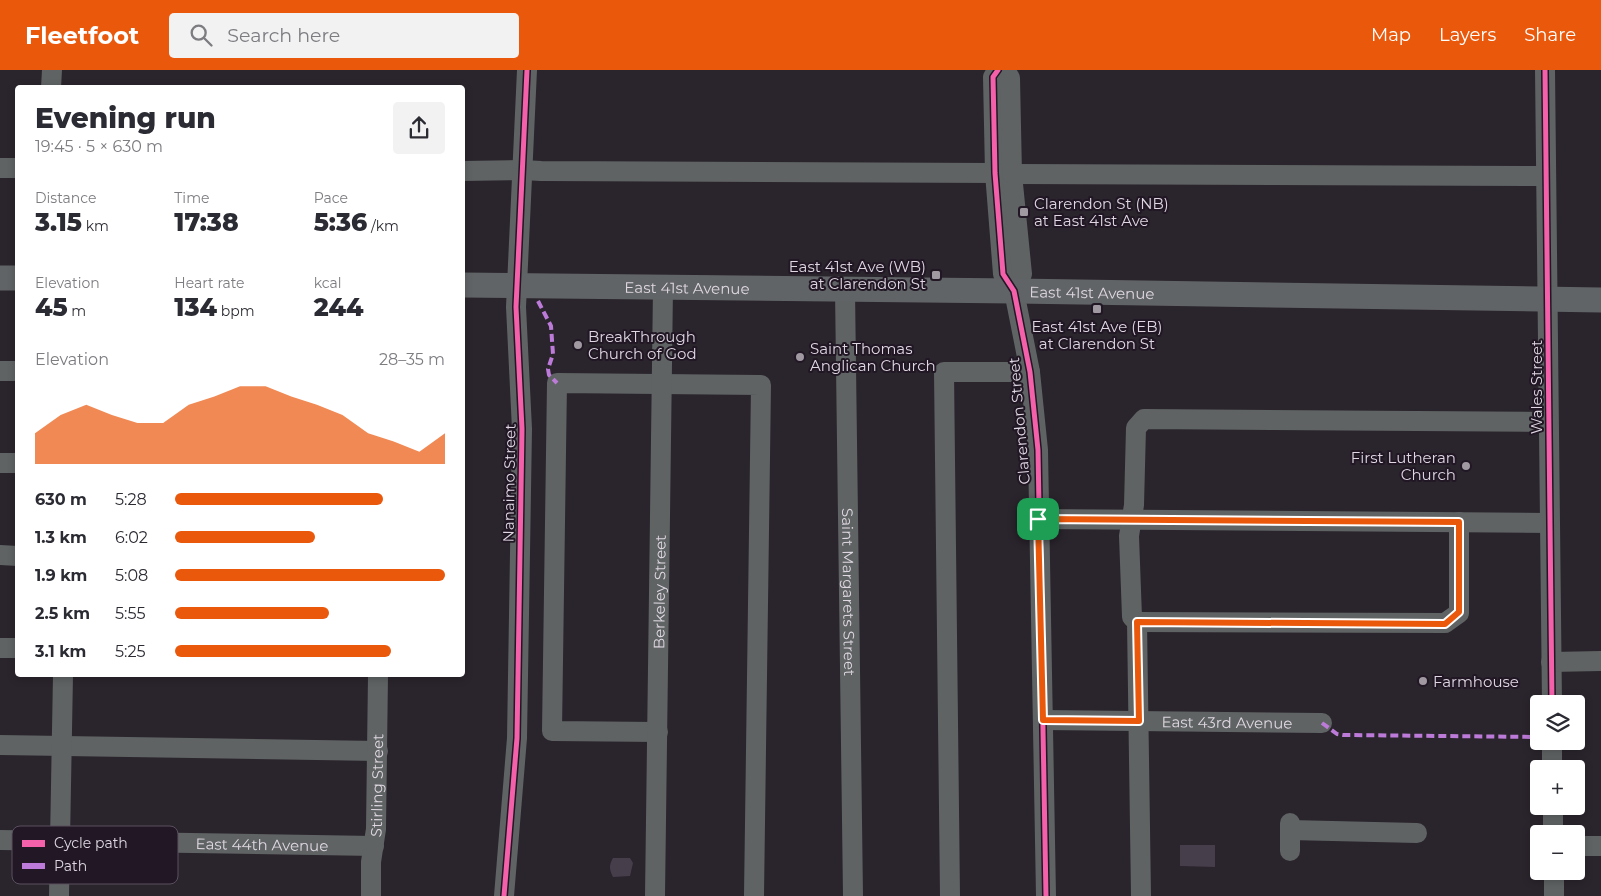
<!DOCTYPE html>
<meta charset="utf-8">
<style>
:root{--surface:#fff;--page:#f2f2f3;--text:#2b2b33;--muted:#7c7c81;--accent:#ea580c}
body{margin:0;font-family:Montserrat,sans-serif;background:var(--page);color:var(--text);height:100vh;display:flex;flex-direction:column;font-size:19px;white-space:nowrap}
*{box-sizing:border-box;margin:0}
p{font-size:16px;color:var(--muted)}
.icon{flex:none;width:28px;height:28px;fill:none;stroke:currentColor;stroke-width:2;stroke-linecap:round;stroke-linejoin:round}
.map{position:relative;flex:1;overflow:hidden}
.sheet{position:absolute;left:15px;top:15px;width:450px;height:592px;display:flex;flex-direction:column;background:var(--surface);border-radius:5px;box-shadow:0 2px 8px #0003}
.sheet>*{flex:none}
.controls{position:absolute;left:1530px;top:625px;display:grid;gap:10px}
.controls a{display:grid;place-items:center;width:55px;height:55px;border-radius:5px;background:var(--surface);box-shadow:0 2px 8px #0003;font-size:25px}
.pin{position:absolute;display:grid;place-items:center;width:42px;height:42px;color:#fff;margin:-21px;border-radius:10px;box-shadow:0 2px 8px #0006}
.round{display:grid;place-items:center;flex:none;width:52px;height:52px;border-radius:5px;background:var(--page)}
.head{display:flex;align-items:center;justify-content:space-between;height:85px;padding:0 20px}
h1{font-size:28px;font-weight:800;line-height:38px}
.metrics{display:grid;grid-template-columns:repeat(3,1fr);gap:8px;height:85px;padding:5px 20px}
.metrics div{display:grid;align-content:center}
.metrics b{font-size:25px;font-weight:800}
.metrics small{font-size:14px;font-weight:400}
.metrics p{font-size:14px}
.chart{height:140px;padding:10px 20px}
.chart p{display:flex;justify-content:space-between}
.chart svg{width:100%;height:90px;margin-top:5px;fill:var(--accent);opacity:.7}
ul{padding:0 20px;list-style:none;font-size:16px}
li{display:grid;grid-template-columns:80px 60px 1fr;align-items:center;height:38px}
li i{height:12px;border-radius:6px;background:var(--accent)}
header{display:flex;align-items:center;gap:30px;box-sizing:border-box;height:70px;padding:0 25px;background:var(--accent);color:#fff}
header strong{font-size:24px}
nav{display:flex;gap:28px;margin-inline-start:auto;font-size:18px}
.search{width:350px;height:45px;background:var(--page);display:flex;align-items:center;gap:12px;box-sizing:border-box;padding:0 18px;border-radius:5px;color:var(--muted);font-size:19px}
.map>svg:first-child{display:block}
.green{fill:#473e4c}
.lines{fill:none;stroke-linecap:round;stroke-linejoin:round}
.minor{stroke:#5f6363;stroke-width:20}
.major{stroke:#616466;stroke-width:25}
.quiet{stroke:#bd7bd9;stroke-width:4;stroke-dasharray:8 4;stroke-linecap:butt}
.cycleway-casing{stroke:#211725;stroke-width:8}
.cycleway{stroke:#f560ab;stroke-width:5}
.route-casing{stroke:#fff;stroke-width:10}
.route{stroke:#ea580c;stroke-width:6}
.poi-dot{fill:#a099a2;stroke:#211725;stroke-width:2}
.labels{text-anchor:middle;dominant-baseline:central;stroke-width:4;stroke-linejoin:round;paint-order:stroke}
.poi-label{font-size:15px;fill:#dfd8e2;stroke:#211725;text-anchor:start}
.street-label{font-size:15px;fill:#dfd8e2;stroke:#211725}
.key{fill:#211725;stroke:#5a515e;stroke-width:1}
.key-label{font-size:14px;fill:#dfd8e2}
</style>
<header>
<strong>Fleetfoot</strong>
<div class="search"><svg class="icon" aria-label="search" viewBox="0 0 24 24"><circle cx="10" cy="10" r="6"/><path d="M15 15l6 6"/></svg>Search here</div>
<nav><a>Map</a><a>Layers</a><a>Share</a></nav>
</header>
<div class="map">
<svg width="1601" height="826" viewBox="0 0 1601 826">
<rect width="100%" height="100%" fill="#2a242c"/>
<!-- green -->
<path class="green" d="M1180,775H1215V797L1180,796Z
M613,788H630L633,793L630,806L613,807C609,799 609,795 613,788Z"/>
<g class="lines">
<!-- minor -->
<g class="minor">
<path d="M998,0L993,7L995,103L1003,204L1014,221L1030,302L1038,380L1046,826"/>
<path d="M1005,0L1010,8L1012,104L1022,204L1014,221"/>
<path d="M1545,0L1552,634"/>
<path d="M51,18L52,0"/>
<path d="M0,98H18"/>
<path d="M462,101L523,100L541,101L995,103"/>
<path d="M1012,104L1546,106"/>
<path id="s1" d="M845,220L853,826"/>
<path d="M0,301H18"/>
<path d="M0,393H18"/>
<path d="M1039,449L1549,453"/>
<path d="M0,485L18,486"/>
<path d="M1137,552L1445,553L1459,543V452"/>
<path d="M0,578H18"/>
<path d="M1551,592L1601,591"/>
<path id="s2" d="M1043,650L1322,653"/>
<path d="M658,662L552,661L557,313L761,315L754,826"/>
<path d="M1552,671V699"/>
<path d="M0,675L378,681"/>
<path d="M1553,736V764"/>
<path d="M1290,760L1417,763"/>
<path id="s3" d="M0,770L374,776"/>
<path d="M1576,776H1601"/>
<path d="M1290,781V753"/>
<path d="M1554,801V826"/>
<path d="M59,826L63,605"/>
<path id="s4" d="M371,826V792L376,759L378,605"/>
<path d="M504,826L517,668L522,359L516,237L527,0"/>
<path id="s5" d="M655,826L663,218"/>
<path d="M950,826L944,302H1030"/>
<path d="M1141,826L1137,552L1132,547L1129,466L1134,435L1136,358L1144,349L1548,352"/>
</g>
<!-- major -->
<g class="major">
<path d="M0,208H18"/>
<path id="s6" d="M462,215L1014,221L1601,230"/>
</g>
<!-- quiet -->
<path class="quiet" d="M538,231L551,256L553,284L548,299L549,305L557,313
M1322,653L1337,664L1343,665L1539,667"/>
<defs>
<path id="cycleway" d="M998,0L993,7L995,103L1003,204L1014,221L1030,302L1038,380L1046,826
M1545,0L1552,634
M504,826L517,668L522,359L516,237L527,0"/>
</defs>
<!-- cycleway casing -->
<use href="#cycleway" class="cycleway-casing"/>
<!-- cycleway -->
<use href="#cycleway" class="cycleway"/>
</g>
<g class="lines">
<defs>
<path id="route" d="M1038,449L1459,452V542L1445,554L1137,552L1139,651L1043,650Z"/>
</defs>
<!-- route casing -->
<use href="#route" class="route-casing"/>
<!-- route -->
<use href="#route" class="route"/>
</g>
<!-- markers -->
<g class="poi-dot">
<rect x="1019" y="137" width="10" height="10" rx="2.5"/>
<rect x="931" y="200" width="10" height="10" rx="2.5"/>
<rect x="1092" y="234" width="10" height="10" rx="2.5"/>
<circle cx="578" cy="275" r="5"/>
<circle cx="800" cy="287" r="5"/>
<circle cx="1466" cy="396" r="5"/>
<circle cx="1423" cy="611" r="5"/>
</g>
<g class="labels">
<!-- poi labels -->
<g class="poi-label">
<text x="1034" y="133">Clarendon St (NB)<tspan x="1034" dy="17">at East 41st Ave</tspan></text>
<text x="926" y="196" text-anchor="end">East 41st Ave (WB)<tspan x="926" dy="17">at Clarendon St</tspan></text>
<text x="1097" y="256" text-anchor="middle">East 41st Ave (EB)<tspan x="1097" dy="17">at Clarendon St</tspan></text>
<text x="588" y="266">BreakThrough<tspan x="588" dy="17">Church of God</tspan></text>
<text x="810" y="278">Saint Thomas<tspan x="810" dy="17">Anglican Church</tspan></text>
<text x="1456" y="387" text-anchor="end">First Lutheran<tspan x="1456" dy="17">Church</tspan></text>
<text x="1433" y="611">Farmhouse</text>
</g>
<!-- street labels -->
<g class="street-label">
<text stroke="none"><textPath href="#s6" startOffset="225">East 41st Avenue</textPath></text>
<text stroke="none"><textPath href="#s6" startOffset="630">East 41st Avenue</textPath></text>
<text transform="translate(1536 317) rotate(-90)">Wales Street</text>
<text transform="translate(1019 351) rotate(-95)">Clarendon Street</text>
<text transform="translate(509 413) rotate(-89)">Nanaimo Street</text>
<text stroke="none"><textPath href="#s5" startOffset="304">Berkeley Street</textPath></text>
<text stroke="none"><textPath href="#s1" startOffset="302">Saint Margarets Street</textPath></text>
<text stroke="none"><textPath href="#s2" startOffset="184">East 43rd Avenue</textPath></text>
<text stroke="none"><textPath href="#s4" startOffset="111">Stirling Street</textPath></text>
<text stroke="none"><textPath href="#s3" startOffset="262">East 44th Avenue</textPath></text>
</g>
</g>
<!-- legend -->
<rect x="12" y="756" width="166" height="58" rx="8" class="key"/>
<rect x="22" y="770" width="23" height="7" fill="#f560ab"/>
<rect x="22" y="793" width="23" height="6" fill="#bd7bd9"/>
<g class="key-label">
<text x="54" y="778">Cycle path</text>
<text x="54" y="801">Path</text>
</g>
</svg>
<div class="controls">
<a><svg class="icon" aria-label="layers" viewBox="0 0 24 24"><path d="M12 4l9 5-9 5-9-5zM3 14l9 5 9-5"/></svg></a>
<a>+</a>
<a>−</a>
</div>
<div class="pin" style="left:1038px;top:449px;background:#1e9e55"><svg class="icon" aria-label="arrive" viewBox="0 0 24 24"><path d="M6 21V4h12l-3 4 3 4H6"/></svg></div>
<section class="sheet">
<div class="head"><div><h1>Evening run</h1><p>19:45 · 5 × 630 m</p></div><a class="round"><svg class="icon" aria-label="share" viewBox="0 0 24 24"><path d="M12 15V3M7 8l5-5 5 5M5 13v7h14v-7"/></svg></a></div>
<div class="metrics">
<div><p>Distance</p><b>3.15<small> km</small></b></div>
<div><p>Time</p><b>17:38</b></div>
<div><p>Pace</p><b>5:36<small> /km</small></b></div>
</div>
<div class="metrics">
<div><p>Elevation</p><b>45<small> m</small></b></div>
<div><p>Heart rate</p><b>134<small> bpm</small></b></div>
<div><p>kcal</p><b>244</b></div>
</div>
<div class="chart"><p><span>Elevation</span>28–35 m</p>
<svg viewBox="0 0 160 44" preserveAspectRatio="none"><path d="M0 44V29L10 20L20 15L30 20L40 24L50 24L60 15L70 11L80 6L90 6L100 11L110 15L120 20L130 29L140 33L150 38L160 29V44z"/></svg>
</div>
<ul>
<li><b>630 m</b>5:28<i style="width:77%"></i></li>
<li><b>1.3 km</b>6:02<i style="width:52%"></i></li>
<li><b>1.9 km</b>5:08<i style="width:100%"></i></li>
<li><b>2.5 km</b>5:55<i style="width:57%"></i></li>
<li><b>3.1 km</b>5:25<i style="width:80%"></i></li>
</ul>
</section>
</div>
